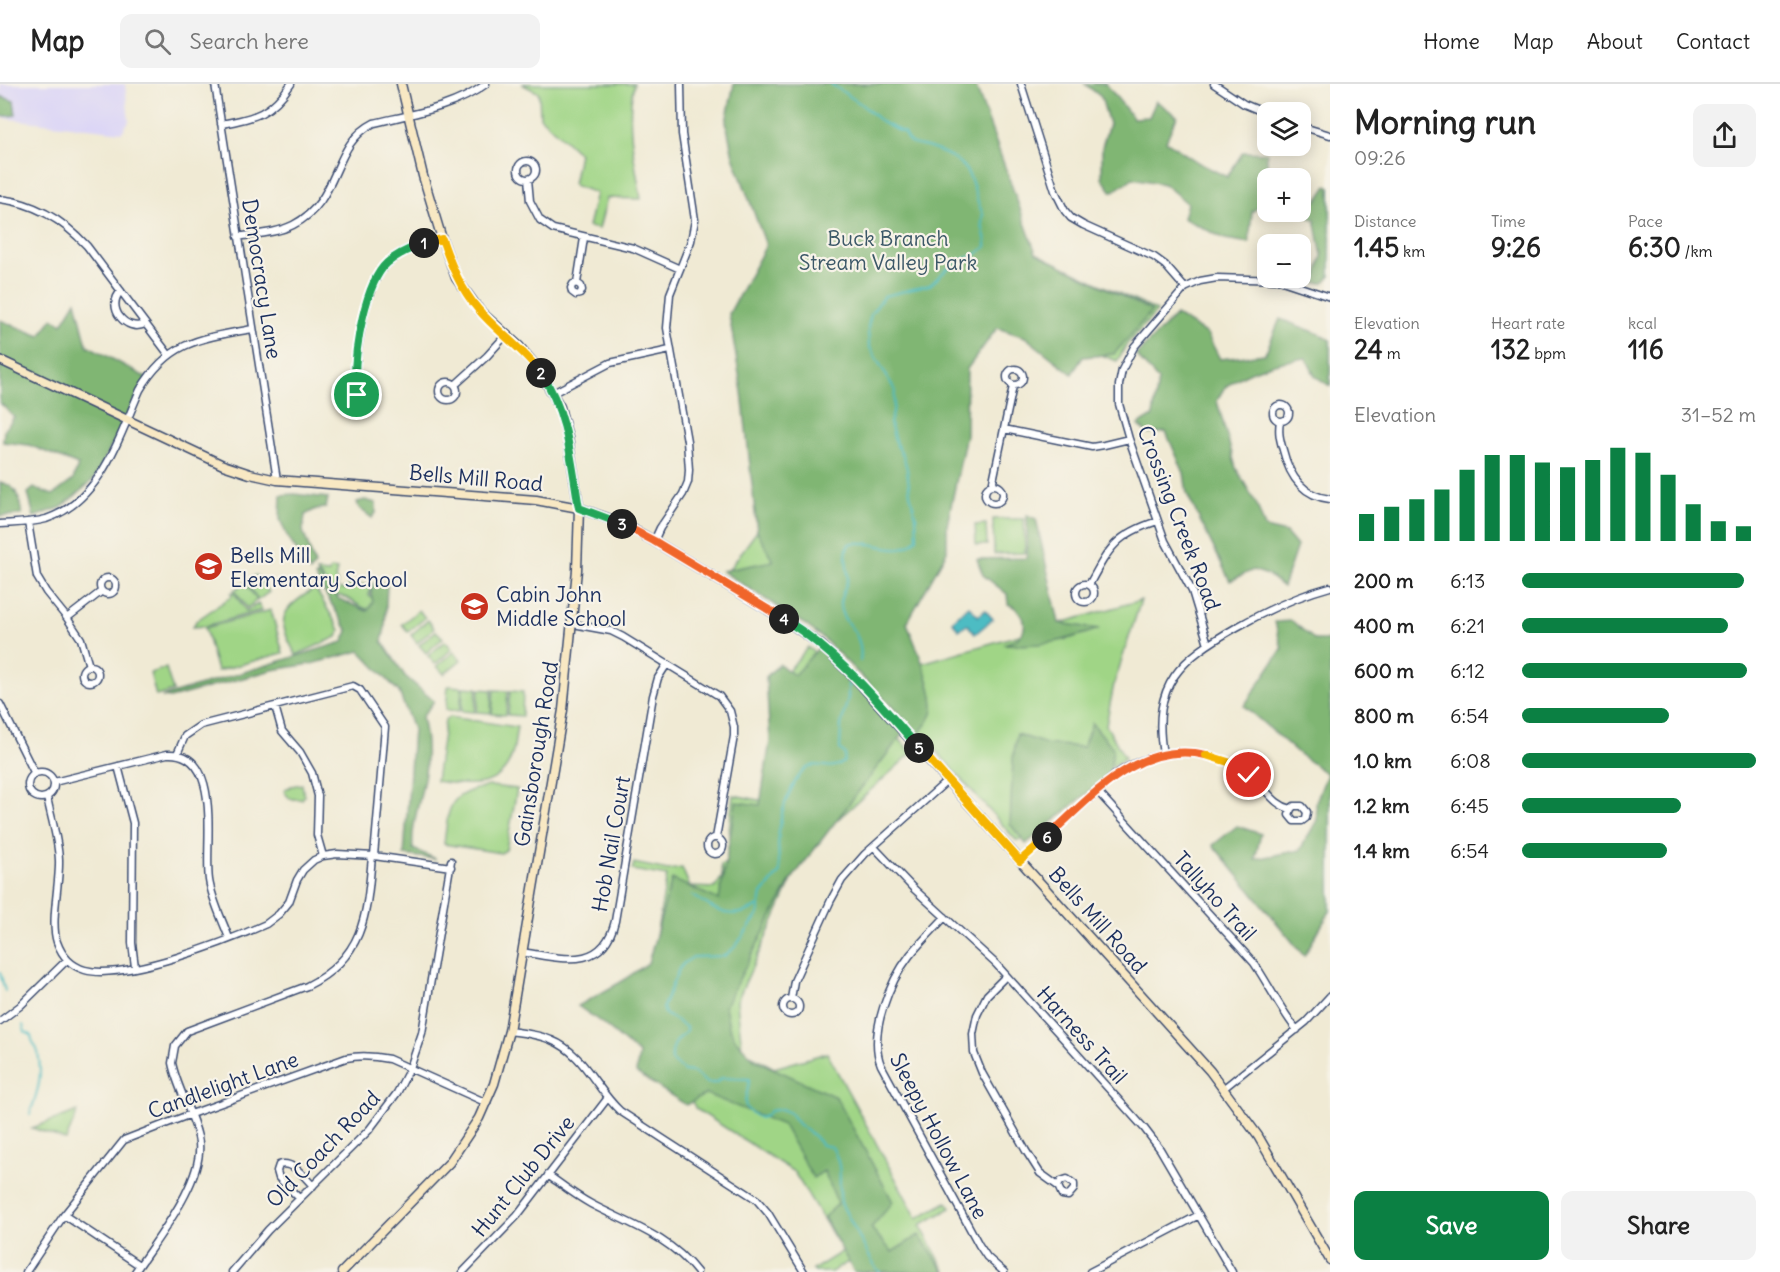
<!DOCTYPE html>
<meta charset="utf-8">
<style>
:root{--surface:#fff;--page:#f2f2f2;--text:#222;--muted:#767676;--line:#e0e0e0;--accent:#0b8043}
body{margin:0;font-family:Delius,sans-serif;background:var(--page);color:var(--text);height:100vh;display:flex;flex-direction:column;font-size:22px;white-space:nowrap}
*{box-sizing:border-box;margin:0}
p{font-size:20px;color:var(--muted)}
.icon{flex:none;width:33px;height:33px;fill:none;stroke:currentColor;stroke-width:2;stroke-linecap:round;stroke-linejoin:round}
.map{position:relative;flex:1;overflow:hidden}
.details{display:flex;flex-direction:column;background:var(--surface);width:450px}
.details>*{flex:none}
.controls{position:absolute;left:1257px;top:18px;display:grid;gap:12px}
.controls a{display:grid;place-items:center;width:54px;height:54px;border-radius:12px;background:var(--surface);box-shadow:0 3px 15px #0003;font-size:30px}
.pin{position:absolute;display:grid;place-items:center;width:51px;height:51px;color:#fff;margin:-26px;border:3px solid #fff;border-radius:50%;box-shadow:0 2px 6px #0007}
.km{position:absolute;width:30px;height:30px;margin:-15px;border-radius:50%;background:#222;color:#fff;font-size:16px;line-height:30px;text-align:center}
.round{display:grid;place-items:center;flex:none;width:63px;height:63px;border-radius:12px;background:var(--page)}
.head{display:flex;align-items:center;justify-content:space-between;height:102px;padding:0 24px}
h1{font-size:33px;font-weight:800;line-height:45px}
.figures{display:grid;grid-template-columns:repeat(3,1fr);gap:9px;height:102px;padding:6px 24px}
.figures div{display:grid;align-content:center}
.figures b{font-size:26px;font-weight:800}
.figures small{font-size:16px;font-weight:400}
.figures p{font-size:16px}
.chart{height:168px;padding:12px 24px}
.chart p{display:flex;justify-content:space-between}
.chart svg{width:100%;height:108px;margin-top:6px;stroke:var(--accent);stroke-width:6}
.cta{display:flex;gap:12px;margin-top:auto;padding:12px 24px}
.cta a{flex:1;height:69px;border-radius:12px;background:var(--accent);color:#fff;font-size:24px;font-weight:800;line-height:69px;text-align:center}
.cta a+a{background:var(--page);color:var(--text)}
ul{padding:0 24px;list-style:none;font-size:20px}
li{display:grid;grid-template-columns:96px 72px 1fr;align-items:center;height:45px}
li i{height:15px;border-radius:8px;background:var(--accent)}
header{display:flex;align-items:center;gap:36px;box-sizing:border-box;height:84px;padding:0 30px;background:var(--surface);border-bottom:2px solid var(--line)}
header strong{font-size:28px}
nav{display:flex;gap:33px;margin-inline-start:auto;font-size:21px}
.search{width:420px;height:54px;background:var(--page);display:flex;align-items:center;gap:15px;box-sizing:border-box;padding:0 21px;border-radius:12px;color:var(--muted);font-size:22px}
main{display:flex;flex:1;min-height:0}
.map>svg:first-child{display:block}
.built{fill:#dcd6f6}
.green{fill:#a0d586;stroke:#5e8272;stroke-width:1.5}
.forest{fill:#80b673;stroke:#4e7268;stroke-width:1.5}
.water{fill:#4dbcc3;stroke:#347690;stroke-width:1.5}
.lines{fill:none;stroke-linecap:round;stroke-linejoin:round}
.stream{stroke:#4dbcc3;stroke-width:2}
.street-casing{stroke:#3b4b70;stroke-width:9}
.secondary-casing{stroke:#3b4b70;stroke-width:11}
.street{stroke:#fff;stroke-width:6}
.secondary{stroke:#f8e8c3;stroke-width:8}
.split-1-casing{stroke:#fff;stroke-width:12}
.split-2-casing{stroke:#fff;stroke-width:12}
.split-3-casing{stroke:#fff;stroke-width:12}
.split-4-casing{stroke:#fff;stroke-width:12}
.split-5-casing{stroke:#fff;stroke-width:12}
.split-6-casing{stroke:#fff;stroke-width:12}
.split-7-casing{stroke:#fff;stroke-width:12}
.split-8-casing{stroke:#fff;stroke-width:12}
.split-1{stroke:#22a559;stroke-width:8}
.split-2{stroke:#f5b400;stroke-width:8}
.split-3{stroke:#22a559;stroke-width:8}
.split-4{stroke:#f0652b;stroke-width:8}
.split-5{stroke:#22a559;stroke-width:8}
.split-6{stroke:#f5b400;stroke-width:8}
.split-7{stroke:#f0652b;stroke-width:8}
.split-8{stroke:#f5b400;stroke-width:8}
.labels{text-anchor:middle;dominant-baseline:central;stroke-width:4.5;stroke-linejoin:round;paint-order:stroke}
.park-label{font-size:21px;fill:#3c5868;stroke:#f7f3e8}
.street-label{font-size:21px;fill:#1b2f5e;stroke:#f7f3e8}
.poi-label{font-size:21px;fill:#1b2f5e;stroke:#f7f3e8;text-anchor:start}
</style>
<header>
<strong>Map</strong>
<div class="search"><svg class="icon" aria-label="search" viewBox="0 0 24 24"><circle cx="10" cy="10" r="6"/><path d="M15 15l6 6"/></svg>Search here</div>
<nav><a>Home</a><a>Map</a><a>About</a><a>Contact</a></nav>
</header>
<main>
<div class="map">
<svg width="1330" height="1188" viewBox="0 0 1330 1188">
<rect width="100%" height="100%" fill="#f7f3e8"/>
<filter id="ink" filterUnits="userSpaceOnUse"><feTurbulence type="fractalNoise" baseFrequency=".0167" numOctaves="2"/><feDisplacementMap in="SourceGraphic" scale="12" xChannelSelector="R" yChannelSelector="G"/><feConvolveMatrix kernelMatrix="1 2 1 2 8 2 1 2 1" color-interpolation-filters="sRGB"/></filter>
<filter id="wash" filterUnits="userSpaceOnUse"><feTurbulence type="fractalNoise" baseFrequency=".008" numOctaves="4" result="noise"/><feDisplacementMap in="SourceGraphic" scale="24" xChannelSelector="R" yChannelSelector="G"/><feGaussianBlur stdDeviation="1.35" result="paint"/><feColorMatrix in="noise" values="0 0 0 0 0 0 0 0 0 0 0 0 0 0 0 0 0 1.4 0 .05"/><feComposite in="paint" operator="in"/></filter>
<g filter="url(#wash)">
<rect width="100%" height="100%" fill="#f0ead4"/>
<!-- built -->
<path class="built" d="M0,0H125L129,37L122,48L0,34Z"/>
<!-- green -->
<path class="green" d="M522,0H634C625,38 635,77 641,115L607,114L599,145L588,143L596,109L573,101L579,69L540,33L539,9Z
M1021,163L1157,227L1127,260L1117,277L991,229L972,249L892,503L915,581L1141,516L1114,600L1106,641L1125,674L1105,687L1029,756H1016L871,594L829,554L727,488L768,432Z
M993,435H1024L1025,469L994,470Z
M986,440L987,461H976L975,441Z
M330,485L337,486L335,495L337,498V505H348V500L357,503L358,501L371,500L369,512L377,518L375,527C358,526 352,512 335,511L317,488L329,489Z
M256,491L269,508L258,516L246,498Z
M245,499L257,516L247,524L234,506Z
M315,504L340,546L337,553L296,571C275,533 280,527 315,504Z
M234,508L246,527L258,520L262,526L206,542L193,543L196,537L232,512L231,509Z
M271,526L283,569L217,587L205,544Z
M419,526L425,534L408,548L402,540Z
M428,536L434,544L417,559L411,551Z
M436,547L443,554L426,569L419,561Z
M445,557L452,565L435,580L428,572Z
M808,563L844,594L912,669L807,763L737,917L742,966L774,984L827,969L917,1134L947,1118L951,1124L920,1141L946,1188H855L848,1178L831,1188H815L813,1186L843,1167L794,1088L696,1025L675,986L651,879L667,792L632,786L634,779L668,786L682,784L690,803L715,804L722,793L721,781L726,779L733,759L729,747L733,711L764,717L778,599Z
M454,568L461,576L444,590L437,582Z
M166,584L173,607L156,612L150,589Z
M448,602L462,603L460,627L446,626Z
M463,603L477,604L475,628L462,627Z
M479,605L492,606L491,629L477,628Z
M494,606L508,607L506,631L492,630Z
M510,607L523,608L522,632L508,631Z
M450,633L517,643C515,652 515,662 512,671C500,708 466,701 436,697L445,636Z
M302,700L304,712L302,715C293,716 289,716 284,707L291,702Z
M490,702L517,705L506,766L501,769L444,760C449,722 447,709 490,702Z
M78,1027L66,1056L32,1044Z"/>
<!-- forest -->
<path class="forest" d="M734,0H975L1036,169L1152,227L1114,270L1083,273L1072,290L1025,253L997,244L967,285L966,351L947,441V467L907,539C914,558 938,611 932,630C929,637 923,644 919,650L824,555L803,539L722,487L773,477L757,447L742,308L729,230L766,161L733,72L726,38Z
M1085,0H1106L1133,34L1149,33L1156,17L1177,32L1166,57L1199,79L1227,93L1243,68L1267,69V122L1262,120L1252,128L1249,159L1225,155L1183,134L1187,119L1164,100L1133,94L1112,108L1102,94V63L1109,40L1101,13Z
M0,12L14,17L16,31L0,33Z
M1327,102L1330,103V192L1324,199H1315L1322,172L1315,135L1288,128H1300L1301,114L1317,117Z
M76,217L87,261L147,294L94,395L62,423L34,433L28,409L34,404L53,411L73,396L78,381L29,361L3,358L4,347L14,333L0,319V236L40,252L53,234L62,240Z
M1176,231L1207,250L1220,275L1265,270L1280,235L1317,249L1330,256V302L1315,292L1306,274C1281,277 1248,285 1227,302C1222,305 1220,312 1217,317L1236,384L1257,421L1265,444L1286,449L1297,462L1283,503L1268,491L1253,486L1230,497L1187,410L1184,389L1166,348L1148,350L1138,341L1153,332L1158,296L1136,271Z
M0,398C19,403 19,414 22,431L0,432Z
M294,410L328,414L326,424L316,425L305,431L303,447L315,481L310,488L287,452L280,435L281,411Z
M365,416L376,419V429L372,434L359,424L357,418Z
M1027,431L1036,435L1059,539L1099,545C1064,557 1043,563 1005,560C1009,558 1016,556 1019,553C1031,540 1021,525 1008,520L1007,510L983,491L977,475L1027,474Z
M318,491L339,515L367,527L373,518L371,510L373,499L387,500L385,544L382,557L405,592L434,617L422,633C427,655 428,678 423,699C419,722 411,742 413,765L436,775L404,771L413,645L399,608L360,567L311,580L272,586L171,614L162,613L343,558L348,547L315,493Z
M1292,537L1315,556H1330V827L1304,872L1213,761L1237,742L1261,750L1255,775L1300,766L1317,736L1316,718L1327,690L1299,670L1244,622L1282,565L1275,538Z
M821,561L904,648L791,796L725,922L729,943L736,956L755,976L836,1013L893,1118L871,1144L892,1168L919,1151L945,1188H854L824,1133L838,1120L824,1087L813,1094L783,1041L706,1010L686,1021L636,989L639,970L602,939L578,922L619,899L648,879L672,795L719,816L736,718L760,721L770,657L766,593L779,580L794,591Z
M1092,639L1113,664L1110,690L1026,760L1010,740L1013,674L1017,650L1046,660L1083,663Z"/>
<!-- water -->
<path class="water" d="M969,522L978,532L985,526L993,535L975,550L967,540L959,546L952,537Z"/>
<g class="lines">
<!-- stream -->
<path class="stream" d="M831,0L861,20L883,39L904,49C909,63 918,60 930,64C939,67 948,70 956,76C975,89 973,112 983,130C979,143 987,150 986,163L975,171L955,178L930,201L884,212L871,230L868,243L869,262L895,306L893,329L890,339L896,360L903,371L907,385L910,410L916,433L917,454C901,477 870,453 849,460C843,472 848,481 848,493C847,502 840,512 840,520C840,541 865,545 860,577
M848,600V614L841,641L840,665L845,670L844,678C822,692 815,666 795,698C778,728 776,754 780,788L762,810L758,831L735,863L724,872L693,873L684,879L679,885L663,923L665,930L686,943V948C675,957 671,963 672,977L684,987L693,988L707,999H716L722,994L749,995C749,1015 735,1022 760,1034L766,1032L770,1027L781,1025L790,1029L798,1040L814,1052L822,1061L832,1063C845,1087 837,1096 841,1119L875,1183L880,1188
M692,811C717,827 730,838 759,822
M0,888L5,907
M23,941L25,948L31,951C31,958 36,961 38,968C43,994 38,1006 30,1030"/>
</g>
</g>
<g filter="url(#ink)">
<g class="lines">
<defs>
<path id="street" d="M215,0L277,396
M1021,0L1055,107L1065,127L1071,134L1083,141L1154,173L1165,181L1185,204
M1214,0L1244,20L1268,30
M221,40C255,34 271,30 291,0
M1300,42L1330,51
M518 86a9 9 0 1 1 18 0a9 9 0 1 1-18 0Z
M528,95L530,117L540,136L553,145L633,164L680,185
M0,115C35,119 64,137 87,162L169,271
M238,153C256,150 277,149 293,141C342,116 330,61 374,39C412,30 454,24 486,0
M577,199L581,202L582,206L580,210L576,211L572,208L571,204L573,200L577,199L584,154
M121,207C105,223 126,249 145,240
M1007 293a8 8 0 1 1 16 0a8 8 0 1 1-16 0Z
M355,294C355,275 359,257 362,239C373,185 387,167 442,155
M347 303a8 8 0 1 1 16 0a8 8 0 1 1-16 0Z
M439 307a9 9 0 1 1 18 0a9 9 0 1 1-18 0Z
M455,301L487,272L506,251
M553,309L610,279L670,266
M1273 329a8 8 0 1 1 16 0a8 8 0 1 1-16 0Z
M1280,337C1278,348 1280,356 1283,366C1289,391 1302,412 1330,415
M1004,345L1092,363L1104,361L1129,355
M994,401L993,397L1013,302
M985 410a9 9 0 1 1 18 0a9 9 0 1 1-18 0Z
M28,438L37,493L46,508L67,534L81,555L89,582
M0,440C15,439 32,439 46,435C101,417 119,353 140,306C169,257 201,254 253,245
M654,457L660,444L683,410L688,398L689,386L687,357L667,244L670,210L691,157L695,136L682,50L681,0
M100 502a8 8 0 1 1 16 0a8 8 0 1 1-16 0Z
M1076 509a9 9 0 1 1 18 0a9 9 0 1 1-18 0Z
M1089,501C1109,464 1116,450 1158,437
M67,534L102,507
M573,540L611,547L623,553L719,612L730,627L734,643V652L716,754
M1208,560L1192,507L1165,457L1129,355L1119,320V301L1122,286L1134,263L1185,204L1200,197L1217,194L1279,196L1330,213
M82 590a8 8 0 1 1 16 0a8 8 0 1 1-16 0Z
M0,620L35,690
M275,622L282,647L300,668L312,689L318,712L317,751L323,772
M177,670L185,652L201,641L353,602L360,606L385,643L374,772
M1163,670C1151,599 1181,575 1237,543C1267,526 1297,512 1330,503
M118,682L133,739L132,859L135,883
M28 701a13 13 0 1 1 26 0a13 13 0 1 1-26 0Z
M54,698L167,670C224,666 204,763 209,796C212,816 222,835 229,854
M1098,708L1254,879C1269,901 1280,925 1297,946
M47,713C51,734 58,754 59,776C60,799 50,838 57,858C62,872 71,882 85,886C125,897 228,857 266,840L279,830L289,818L297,796L303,786L314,776L323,772L337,770L374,772L451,783
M707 762a8 8 0 1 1 16 0a8 8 0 1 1-16 0Z
M874,763L913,804L996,880L1144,1044L1160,1065L1232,1188
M1020,777L1115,691C1158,661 1215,660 1256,697C1268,707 1274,721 1291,725L1294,722H1302L1307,728L1306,734L1302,737H1294L1289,731L1291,725
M945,833C933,846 921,858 910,871C890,897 868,949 881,981L979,1161L987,1173L1004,1188
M522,868C561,874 603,888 615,837L653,612L658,594L667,580
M1006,892L987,911L977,931L973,950L974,969L982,989L1026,1067L1040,1089L1058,1102L1062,1111L1068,1112L1074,1105V1100L1067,1095L1061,1097L1058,1102
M783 923a8 8 0 1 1 16 0a8 8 0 1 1-16 0Z
M791,915L794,897L831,816L842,796L865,770L947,697
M0,937L20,922L67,876
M509,947C523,949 538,950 551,956C584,969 595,1004 620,1027L756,1115L768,1129L804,1188
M1224,1004L1306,938L1330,912
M548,1091C562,1101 576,1112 591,1120C629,1140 669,1152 697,1188
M300,1115L279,1094L277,1087L279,1081C293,1076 304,1093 313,1102
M64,1131L139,1181
M26,1188L64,1131L124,1056L191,1030L346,974C361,971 374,972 389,975L487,1019
M135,1188C156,1156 208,1093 198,1053C192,1027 177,1004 172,979L175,962L187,947L307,902C365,873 367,830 372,772
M232,1188L268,1146L369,1046L397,1009L410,984L422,949L451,777
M463,1188L517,1132L607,1015
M1090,1188L1199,1131"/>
<path id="secondary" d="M0,276L223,381L250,390L277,396L536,416L579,424L624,440L654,457L787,537L821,561L855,594L1210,987L1258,1052L1330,1176
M342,1188L449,1079L479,1034L494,1000L509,947L563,626L577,486L579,424L568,354L560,323L539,286L519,262L480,227L456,194L442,155L423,92L401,0"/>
</defs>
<!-- street casing -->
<use href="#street" class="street-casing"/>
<!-- secondary casing -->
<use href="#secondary" class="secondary-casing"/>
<!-- street -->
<use href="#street" class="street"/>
<!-- secondary -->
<use href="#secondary" class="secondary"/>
</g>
</g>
<g class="lines" filter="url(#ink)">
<defs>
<path id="split-1" d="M357,311C363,308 364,303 362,298L355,294C355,265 365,199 387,179C397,170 411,164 424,159"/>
<path id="split-2" d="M424,159L442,155C451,181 460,204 478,225C497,248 522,263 541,289"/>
<path id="split-3" d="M541,289C568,329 571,377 579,424L622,440"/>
<path id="split-4" d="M622,440L654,457L784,535"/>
<path id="split-5" d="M784,535C837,568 878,617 919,664"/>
<path id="split-6" d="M919,664L1020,777L1047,753"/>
<path id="split-7" d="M1047,753C1092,713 1137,656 1206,671"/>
<path id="split-8" d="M1206,671L1228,678L1249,691"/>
</defs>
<!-- split-1 casing -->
<use href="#split-1" class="split-1-casing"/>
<!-- split-2 casing -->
<use href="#split-2" class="split-2-casing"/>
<!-- split-3 casing -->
<use href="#split-3" class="split-3-casing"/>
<!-- split-4 casing -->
<use href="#split-4" class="split-4-casing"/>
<!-- split-5 casing -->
<use href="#split-5" class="split-5-casing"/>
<!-- split-6 casing -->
<use href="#split-6" class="split-6-casing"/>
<!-- split-7 casing -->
<use href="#split-7" class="split-7-casing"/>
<!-- split-8 casing -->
<use href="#split-8" class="split-8-casing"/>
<!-- split-1 -->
<use href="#split-1" class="split-1"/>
<!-- split-2 -->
<use href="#split-2" class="split-2"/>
<!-- split-3 -->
<use href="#split-3" class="split-3"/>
<!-- split-4 -->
<use href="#split-4" class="split-4"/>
<!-- split-5 -->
<use href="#split-5" class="split-5"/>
<!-- split-6 -->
<use href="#split-6" class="split-6"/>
<!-- split-7 -->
<use href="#split-7" class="split-7"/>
<!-- split-8 -->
<use href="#split-8" class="split-8"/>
</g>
<!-- icons -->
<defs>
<symbol id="school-disc" viewBox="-11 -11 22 22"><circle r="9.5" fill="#c8321e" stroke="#f7f3e8"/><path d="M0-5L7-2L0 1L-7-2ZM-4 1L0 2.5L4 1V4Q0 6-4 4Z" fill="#fff"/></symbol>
</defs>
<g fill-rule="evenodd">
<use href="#school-disc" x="192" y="466" width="33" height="33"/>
<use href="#school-disc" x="458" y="506" width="33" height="33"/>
</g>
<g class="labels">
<!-- park labels -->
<g class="park-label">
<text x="888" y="154">Buck Branch<tspan x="888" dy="24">Stream Valley Park</tspan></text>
</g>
<!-- street labels -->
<g class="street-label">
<text transform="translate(262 195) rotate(81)">Democracy Lane</text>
<text transform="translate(476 394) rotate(5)">Bells Mill Road</text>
<text transform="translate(1179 434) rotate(69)">Crossing Creek Road</text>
<text transform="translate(536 670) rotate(-81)">Gainsborough Road</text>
<text transform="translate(611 760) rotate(-80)">Hob Nail Court</text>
<text transform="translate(1215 812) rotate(48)">Tallyho Trail</text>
<text transform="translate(1098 836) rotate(48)">Bells Mill Road</text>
<text transform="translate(1082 951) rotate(48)">Harness Trail</text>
<text transform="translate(223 1001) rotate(-20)">Candlelight Lane</text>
<text transform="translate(939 1052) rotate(62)">Sleepy Hollow Lane</text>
<text transform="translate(323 1065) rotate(-46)">Old Coach Road</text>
<text transform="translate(523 1092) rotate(-51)">Hunt Club Drive</text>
</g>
<!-- poi labels -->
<g class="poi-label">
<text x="230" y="471">Bells Mill<tspan x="230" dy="24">Elementary School</tspan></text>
<text x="496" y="510">Cabin John<tspan x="496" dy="24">Middle School</tspan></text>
</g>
</g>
</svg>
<div class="controls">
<a><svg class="icon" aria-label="layers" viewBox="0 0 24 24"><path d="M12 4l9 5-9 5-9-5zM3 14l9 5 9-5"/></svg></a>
<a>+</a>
<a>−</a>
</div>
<div class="pin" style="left:357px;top:311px;background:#1e9e55"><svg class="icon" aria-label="arrive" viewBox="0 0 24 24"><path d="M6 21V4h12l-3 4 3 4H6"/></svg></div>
<div class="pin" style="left:1249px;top:691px;background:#d93025"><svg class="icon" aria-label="check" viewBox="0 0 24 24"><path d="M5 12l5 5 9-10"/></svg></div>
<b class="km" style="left:424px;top:159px">1</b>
<b class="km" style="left:541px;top:289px">2</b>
<b class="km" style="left:622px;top:440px">3</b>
<b class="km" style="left:784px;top:535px">4</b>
<b class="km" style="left:919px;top:664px">5</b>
<b class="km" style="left:1047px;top:753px">6</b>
</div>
<section class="details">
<div class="head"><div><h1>Morning run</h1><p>09:26</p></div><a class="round"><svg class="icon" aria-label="share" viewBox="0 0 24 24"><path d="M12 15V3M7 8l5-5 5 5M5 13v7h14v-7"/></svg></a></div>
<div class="figures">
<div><p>Distance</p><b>1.45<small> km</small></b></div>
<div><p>Time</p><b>9:26</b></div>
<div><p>Pace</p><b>6:30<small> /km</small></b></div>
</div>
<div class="figures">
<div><p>Elevation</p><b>24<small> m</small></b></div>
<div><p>Heart rate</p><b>132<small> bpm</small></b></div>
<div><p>kcal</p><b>116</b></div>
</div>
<div class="chart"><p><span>Elevation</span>31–52 m</p>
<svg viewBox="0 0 160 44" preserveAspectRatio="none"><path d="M5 44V33M15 44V30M25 44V27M35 44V23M45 44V15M55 44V9M65 44V9M75 44V12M85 44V14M95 44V11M105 44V6M115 44V8M125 44V17M135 44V29M145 44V36M155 44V38"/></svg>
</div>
<ul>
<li><b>200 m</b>6:13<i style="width:95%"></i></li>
<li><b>400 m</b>6:21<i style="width:88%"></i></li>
<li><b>600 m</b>6:12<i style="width:96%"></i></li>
<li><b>800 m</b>6:54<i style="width:63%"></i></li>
<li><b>1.0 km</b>6:08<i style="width:100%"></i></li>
<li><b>1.2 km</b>6:45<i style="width:68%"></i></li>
<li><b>1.4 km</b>6:54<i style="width:62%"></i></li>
</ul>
<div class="cta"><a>Save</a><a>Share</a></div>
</section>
</main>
